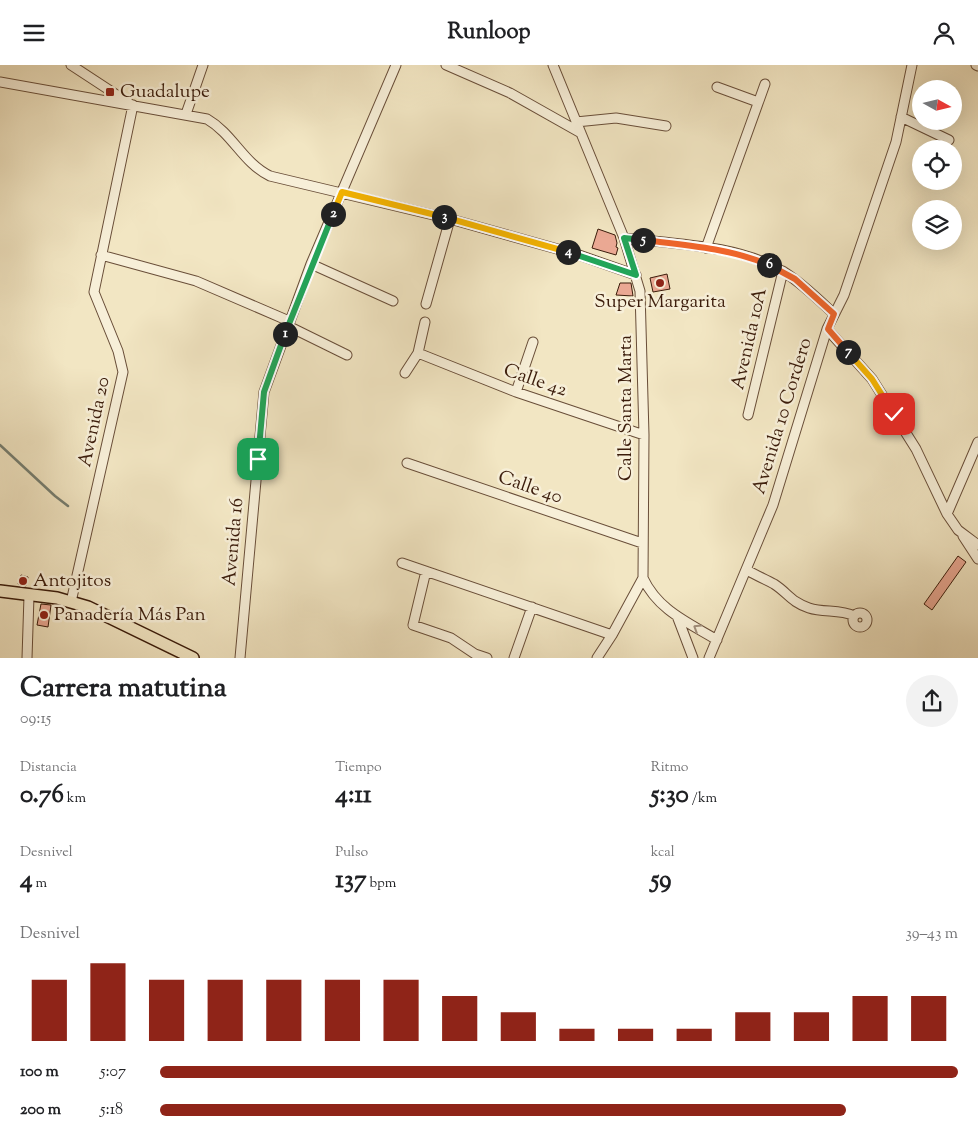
<!DOCTYPE html>
<html lang="es">
<meta charset="utf-8">
<style>
:root{--surface:#fff;--page:#f2f2f2;--text:#202124;--muted:#757577;--accent:#8f2418}
body{margin:0;font-family:"Sorts Mill Goudy",serif;background:var(--page);color:var(--text);height:100vh;display:flex;flex-direction:column;font-size:19px;white-space:nowrap}
*{box-sizing:border-box;margin:0}
p{font-size:16px;color:var(--muted)}
.icon{flex:none;width:28px;height:28px;fill:none;stroke:currentColor;stroke-width:2;stroke-linecap:round;stroke-linejoin:round}
.map{position:relative;height:593px;overflow:hidden}
.sheet{display:flex;flex-direction:column;background:var(--surface);flex:1}
.sheet>*{flex:none}
.needle{width:32px;rotate:98deg}
.tools{position:absolute;left:912px;top:15px;display:grid;gap:10px}
.tools a{display:grid;place-items:center;width:50px;height:50px;border-radius:50%;background:var(--surface);box-shadow:0 5px 20px #0002;font-size:25px}
.pin{position:absolute;display:grid;place-items:center;width:42px;height:42px;color:#fff;margin:-21px;border-radius:10px;box-shadow:0 2px 8px #0006}
.km{position:absolute;width:25px;height:25px;margin:-12px;border-radius:50%;background:#222;color:#fff;font-size:14px;line-height:25px;text-align:center}
.round{display:grid;place-items:center;flex:none;width:52px;height:52px;border-radius:26px;background:var(--page)}
.summary{display:flex;align-items:center;justify-content:space-between;height:85px;padding:0 20px}
h1{font-size:28px;font-weight:700;line-height:38px}
.stats{display:grid;grid-template-columns:repeat(3,1fr);gap:8px;height:85px;padding:5px 20px}
.stats div{display:grid;align-content:center}
.stats b{font-size:25px;font-weight:700}
.stats small{font-size:14px;font-weight:400}
.stats p{font-size:14px}
.chart{height:140px;padding:10px 20px}
.chart p{display:flex;justify-content:space-between}
.chart svg{width:100%;height:90px;margin-top:5px;stroke:var(--accent);stroke-width:6}
ul{padding:0 20px;list-style:none;font-size:16px}
li{display:grid;grid-template-columns:80px 60px 1fr;align-items:center;height:38px}
li i{height:12px;border-radius:6px;background:var(--accent)}
header{display:flex;justify-content:space-between;align-items:center;height:65px;padding:0 20px;background:var(--surface);font-size:22px;font-weight:700}
.map>svg:first-child{display:block}
.lines{fill:none;stroke-linecap:round;stroke-linejoin:round}
.stream{stroke:#757e71;stroke-width:2.5}
.building{fill:#eaa893;stroke:#3b1c0b}
.minor-casing{stroke:#694e39;stroke-width:11}
.major-casing{stroke:#3b1c0b;stroke-width:14}
.minor{stroke:#f7efd8;stroke-width:9}
.major{stroke:#f2e6c3;stroke-width:11}
.oneway{stroke:#a2907c}
.split-1-casing{stroke:#fff;stroke-width:10}
.split-2-casing{stroke:#fff;stroke-width:10}
.split-3-casing{stroke:#fff;stroke-width:10}
.split-4-casing{stroke:#fff;stroke-width:10}
.split-5-casing{stroke:#fff;stroke-width:10}
.split-6-casing{stroke:#fff;stroke-width:10}
.split-7-casing{stroke:#fff;stroke-width:10}
.split-8-casing{stroke:#fff;stroke-width:10}
.split-1{stroke:#22a559;stroke-width:6}
.split-2{stroke:#22a559;stroke-width:6}
.split-3{stroke:#f5b400;stroke-width:6}
.split-4{stroke:#f5b400;stroke-width:6}
.split-5{stroke:#22a559;stroke-width:6}
.split-6{stroke:#f0652b;stroke-width:6}
.split-7{stroke:#f0652b;stroke-width:6}
.split-8{stroke:#f5b400;stroke-width:6}
.poi-dot{fill:#8f2418;stroke:#f7efd8;stroke-width:2}
.labels{text-anchor:middle;dominant-baseline:central;stroke-width:5;stroke-linejoin:round;paint-order:stroke}
.poi-label{font-size:19px;fill:#3b1c0b;stroke:#f7efd8;text-anchor:start}
.street-label{font-size:19px;fill:#3b1c0b;stroke:#f7efd8}
</style>
<header><svg class="icon" aria-label="menu" viewBox="0 0 24 24"><path d="M4 6h16M4 12h16M4 18h16"/></svg>Runloop<svg class="icon" aria-label="person" viewBox="0 0 24 24"><circle cx="12" cy="8" r="4"/><path d="M4 21q1-7 8-7t8 7"/></svg></header>
<div class="map">
<svg width="978" height="593" viewBox="0 0 978 593">
<rect width="100%" height="100%" fill="#f2e6c3"/>
<filter id="stains"><feTurbulence type="fractalNoise" baseFrequency=".004" numOctaves="4"/><feColorMatrix values="0 0 0 0 .2 0 0 0 0 .09 0 0 0 0 .02 0 0 0 .5 -.17"/></filter>
<radialGradient id="worn" r=".72"><stop offset=".6" stop-color="#630" stop-opacity="0"/><stop offset="1" stop-color="#630" stop-opacity=".3"/></radialGradient>
<g class="lines">
<!-- stream -->
<path class="stream" d="M0,380L55,431L68,441"/>
</g>
<!-- building -->
<path class="building" d="M598,164L615,170L617,178L616,182L618,183L616,190L592,183Z
M667,209L670,224L653,227L650,213Z
M620,218H631L633,231L616,230Z
M958,491L966,497L932,545L924,539Z
M21,510L28,512L26,521L18,519Z
M41,539L51,540L48,562L37,560Z"/>
<g class="lines">
<defs>
<path id="minor" d="M71,0L129,38
M446,0L510,28L581,68
M553,0L624,173L640,226L644,370L643,513C658,545 687,557 717,575
M976,0L978,1
M0,17L207,54C233,69 243,98 270,111L450,154L579,190L636,210
M717,22L758,37
M186,49L203,0
M901,52L949,75
M576,57L616,53L666,61
M624,173C676,179 738,180 784,207C803,219 818,234 834,249
M706,183L765,19
M101,190L196,216L289,256
M311,199L393,236
M426,239L450,154
M288,261L347,290
M827,264L872,314L916,384L947,449L958,465L978,480
M418,288L516,327L644,370
M405,308L418,288L425,257
M516,327L533,277
M748,350L783,206
M407,398L642,478
M947,449L978,377
M963,471L978,494
M402,498L612,570
M747,505C755,510 765,514 774,519C788,528 791,537 809,543C824,548 840,544 854,551
M426,506L413,560L451,573L475,589L487,593
M71,537L123,307L118,286L94,227L133,40
M853 555a7 7 0 1 1 14 0a7 7 0 1 1-14 0Z
M677,551L693,593
M27,593L29,531
M240,593L264,327L311,199L396,0
M514,593L532,542
M597,593L612,570L643,513
M709,593L773,440L827,264L844,230L896,77L912,0"/>
<path id="major" d="M0,526L57,533L88,542L193,593"/>
</defs>
<!-- minor casing -->
<use href="#minor" class="minor-casing"/>
<!-- major casing -->
<use href="#major" class="major-casing"/>
<!-- minor -->
<use href="#minor" class="minor"/>
<!-- major -->
<use href="#major" class="major"/>
</g>
<!-- one-way arrows -->
<defs><path id="oneway-chevron" d="M-2-3.5L2.5 0L-2 3.5" fill="none" stroke-width="1.6" stroke-linecap="round" stroke-linejoin="round" transform="scale(1.25)"/></defs>
<use class="oneway" href="#oneway-chevron" transform="translate(697 563) rotate(-148)"/>
<g class="lines">
<defs>
<path id="split-1" d="M258,394L264,327L285,269"/>
<path id="split-2" d="M285,269L333,149"/>
<path id="split-3" d="M333,149L342,127L444,152"/>
<path id="split-4" d="M444,152L568,187"/>
<path id="split-5" d="M568,187L636,210L624,173L643,175"/>
<path id="split-6" d="M643,175C685,180 729,183 769,200"/>
<path id="split-7" d="M769,200L795,214L834,249L828,264L848,287"/>
<path id="split-8" d="M848,287L872,314L894,349"/>
</defs>
<!-- split-1 casing -->
<use href="#split-1" class="split-1-casing"/>
<!-- split-2 casing -->
<use href="#split-2" class="split-2-casing"/>
<!-- split-3 casing -->
<use href="#split-3" class="split-3-casing"/>
<!-- split-4 casing -->
<use href="#split-4" class="split-4-casing"/>
<!-- split-5 casing -->
<use href="#split-5" class="split-5-casing"/>
<!-- split-6 casing -->
<use href="#split-6" class="split-6-casing"/>
<!-- split-7 casing -->
<use href="#split-7" class="split-7-casing"/>
<!-- split-8 casing -->
<use href="#split-8" class="split-8-casing"/>
<!-- split-1 -->
<use href="#split-1" class="split-1"/>
<!-- split-2 -->
<use href="#split-2" class="split-2"/>
<!-- split-3 -->
<use href="#split-3" class="split-3"/>
<!-- split-4 -->
<use href="#split-4" class="split-4"/>
<!-- split-5 -->
<use href="#split-5" class="split-5"/>
<!-- split-6 -->
<use href="#split-6" class="split-6"/>
<!-- split-7 -->
<use href="#split-7" class="split-7"/>
<!-- split-8 -->
<use href="#split-8" class="split-8"/>
</g>
<!-- markers -->
<g class="poi-dot">
<rect x="105" y="22" width="10" height="10" rx="2.5"/>
<circle cx="660" cy="218" r="5"/>
<circle cx="23" cy="516" r="5"/>
<circle cx="44" cy="550" r="5"/>
</g>
<g class="labels">
<!-- poi labels -->
<g class="poi-label">
<text x="120" y="27">Guadalupe</text>
<text x="660" y="237" text-anchor="middle">Super Margarita</text>
<text x="33" y="516">Antojitos</text>
<text x="54" y="550">Panadería Más Pan</text>
</g>
<!-- street labels -->
<g class="street-label">
<text transform="translate(750 274) rotate(-77)">Avenida 10A</text>
<text transform="translate(535 316) rotate(19)">Calle 42</text>
<text transform="translate(626 343) rotate(-90)">Calle Santa Marta</text>
<text transform="translate(783 351) rotate(-73)">Avenida 10 Cordero</text>
<text transform="translate(95 357) rotate(-78)">Avenida 20</text>
<text transform="translate(530 423) rotate(19)">Calle 40</text>
<text transform="translate(234 477) rotate(-85)">Avenida 16</text>
</g>
</g>
<rect width="100%" height="100%" filter="url(#stains)"/>
<rect width="100%" height="100%" fill="url(#worn)"/>
</svg>
<div class="tools">
<a><svg class="needle" viewBox="-14 -14 28 28"><path d="M0-13l5 13h-10z" fill="#e53935"/><path d="M0 13l5-13h-10z" fill="#757577"/></svg></a>
<a><svg class="icon" aria-label="locate" viewBox="0 0 24 24"><circle cx="12" cy="12" r="6"/><path d="M12 2v4M12 18v4M2 12h4M18 12h4"/></svg></a>
<a><svg class="icon" aria-label="layers" viewBox="0 0 24 24"><path d="M12 4l9 5-9 5-9-5zM3 14l9 5 9-5"/></svg></a>
</div>
<div class="pin" style="left:258px;top:394px;background:#1e9e55"><svg class="icon" aria-label="arrive" viewBox="0 0 24 24"><path d="M6 21V4h12l-3 4 3 4H6"/></svg></div>
<div class="pin" style="left:894px;top:349px;background:#d93025"><svg class="icon" aria-label="check" viewBox="0 0 24 24"><path d="M5 12l5 5 9-10"/></svg></div>
<b class="km" style="left:285px;top:269px">1</b>
<b class="km" style="left:333px;top:149px">2</b>
<b class="km" style="left:444px;top:152px">3</b>
<b class="km" style="left:568px;top:187px">4</b>
<b class="km" style="left:643px;top:175px">5</b>
<b class="km" style="left:769px;top:200px">6</b>
<b class="km" style="left:848px;top:287px">7</b>
</div>
<section class="sheet">
<div class="summary"><div><h1>Carrera matutina</h1><p>09:15</p></div><a class="round"><svg class="icon" aria-label="share" viewBox="0 0 24 24"><path d="M12 15V3M7 8l5-5 5 5M5 13v7h14v-7"/></svg></a></div>
<div class="stats">
<div><p>Distancia</p><b>0.76<small> km</small></b></div>
<div><p>Tiempo</p><b>4:11</b></div>
<div><p>Ritmo</p><b>5:30<small> /km</small></b></div>
</div>
<div class="stats">
<div><p>Desnivel</p><b>4<small> m</small></b></div>
<div><p>Pulso</p><b>137<small> bpm</small></b></div>
<div><p>kcal</p><b>59</b></div>
</div>
<div class="chart"><p><span>Desnivel</span>39–43 m</p>
<svg viewBox="0 0 160 44" preserveAspectRatio="none"><path d="M5 44V14M15 44V6M25 44V14M35 44V14M45 44V14M55 44V14M65 44V14M75 44V22M85 44V30M95 44V38M105 44V38M115 44V38M125 44V30M135 44V30M145 44V22M155 44V22"/></svg>
</div>
<ul>
<li><b>100 m</b>5:07<i style="width:100%"></i></li>
<li><b>200 m</b>5:18<i style="width:86%"></i></li>
</ul>
</section>
